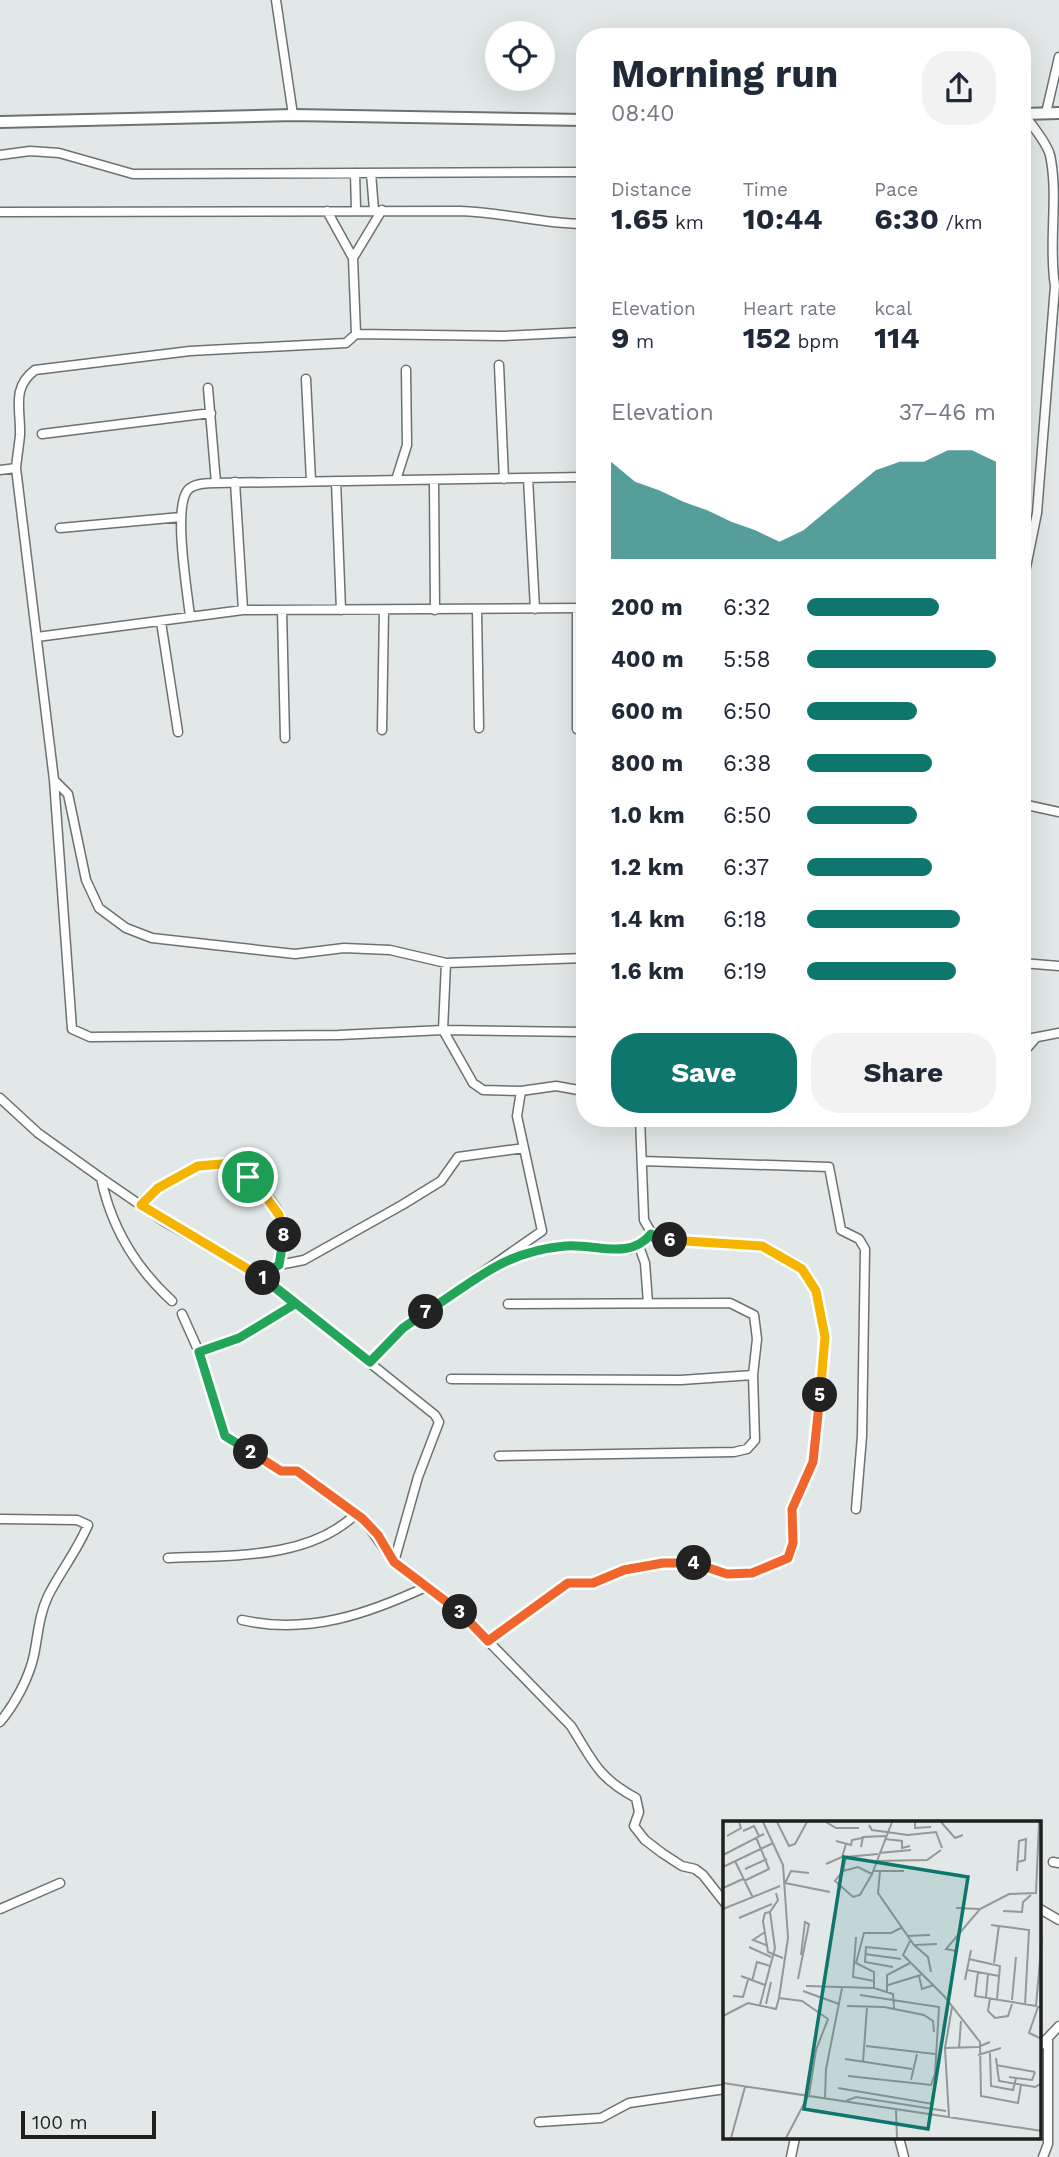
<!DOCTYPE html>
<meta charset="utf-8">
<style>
:root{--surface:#fff;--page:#f2f2f3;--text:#1f2937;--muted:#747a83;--accent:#0f766e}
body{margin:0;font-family:"Work Sans",sans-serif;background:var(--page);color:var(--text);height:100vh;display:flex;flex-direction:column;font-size:26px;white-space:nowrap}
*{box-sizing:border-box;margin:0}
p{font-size:23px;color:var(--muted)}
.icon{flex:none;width:38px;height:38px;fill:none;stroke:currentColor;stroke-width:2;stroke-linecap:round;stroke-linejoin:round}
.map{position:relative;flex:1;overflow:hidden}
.sheet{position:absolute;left:576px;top:28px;width:455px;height:1099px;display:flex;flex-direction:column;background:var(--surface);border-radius:28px;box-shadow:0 7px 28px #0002}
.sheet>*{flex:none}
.fabs{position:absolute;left:485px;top:21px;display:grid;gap:14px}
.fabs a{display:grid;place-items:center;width:70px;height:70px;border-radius:50%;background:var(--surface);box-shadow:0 7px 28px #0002;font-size:35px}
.scale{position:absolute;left:21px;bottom:18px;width:135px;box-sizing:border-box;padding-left:7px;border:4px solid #1d201f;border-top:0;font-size:19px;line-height:24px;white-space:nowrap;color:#1d201f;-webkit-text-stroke:5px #e2e8e8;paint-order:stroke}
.pin{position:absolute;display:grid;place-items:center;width:60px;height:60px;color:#fff;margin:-30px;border:4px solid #fff;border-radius:50%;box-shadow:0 2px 7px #0007}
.km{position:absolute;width:35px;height:35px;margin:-18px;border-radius:50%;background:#222;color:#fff;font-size:19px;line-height:35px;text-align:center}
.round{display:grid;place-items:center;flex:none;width:74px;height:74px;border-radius:28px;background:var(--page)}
.headline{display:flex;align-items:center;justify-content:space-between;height:119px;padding:0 35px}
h1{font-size:38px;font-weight:700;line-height:52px}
.metrics{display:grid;grid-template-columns:repeat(3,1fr);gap:10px;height:119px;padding:7px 35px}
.metrics div{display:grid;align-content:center}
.metrics b{font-size:30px;font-weight:700}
.metrics small{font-size:19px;font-weight:400}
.metrics p{font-size:19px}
.chart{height:196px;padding:14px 35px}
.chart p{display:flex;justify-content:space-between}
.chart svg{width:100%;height:126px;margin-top:7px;fill:var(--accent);opacity:.7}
.button{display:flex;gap:14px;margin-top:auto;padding:14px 35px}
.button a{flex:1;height:80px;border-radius:28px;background:var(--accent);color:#fff;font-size:28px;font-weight:700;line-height:80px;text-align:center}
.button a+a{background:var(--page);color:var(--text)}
ul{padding:0 35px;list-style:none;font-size:23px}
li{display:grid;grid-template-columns:112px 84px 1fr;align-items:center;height:52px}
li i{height:18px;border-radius:9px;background:var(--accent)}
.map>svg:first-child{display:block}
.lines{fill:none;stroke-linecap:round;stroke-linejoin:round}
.minor-casing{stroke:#6c7271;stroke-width:11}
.secondary-casing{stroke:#6c7271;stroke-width:14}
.minor{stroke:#fff;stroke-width:8}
.secondary{stroke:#fff;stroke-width:10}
.split-1-casing{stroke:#fff;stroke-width:14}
.split-2-casing{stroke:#fff;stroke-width:14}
.split-3-casing{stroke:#fff;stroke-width:14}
.split-4-casing{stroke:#fff;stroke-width:14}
.split-5-casing{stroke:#fff;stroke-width:14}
.split-6-casing{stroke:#fff;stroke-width:14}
.split-7-casing{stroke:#fff;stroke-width:14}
.split-8-casing{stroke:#fff;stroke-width:14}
.split-9-casing{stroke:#fff;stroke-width:14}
.split-1{stroke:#f5b400;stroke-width:9}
.split-2{stroke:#22a559;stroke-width:9}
.split-3{stroke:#f0652b;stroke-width:9}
.split-4{stroke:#f0652b;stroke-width:9}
.split-5{stroke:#f0652b;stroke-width:9}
.split-6{stroke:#f5b400;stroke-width:9}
.split-7{stroke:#22a559;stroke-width:9}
.split-8{stroke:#22a559;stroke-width:9}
.split-9{stroke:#f5b400;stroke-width:9}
.inset-road{fill:none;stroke:#939898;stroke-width:2}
.view{fill:#0f766e;fill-opacity:0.15;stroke:#0f766e;stroke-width:3.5}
.inset-edge{fill:none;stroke:#1d201f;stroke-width:3.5}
</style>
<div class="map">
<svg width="1059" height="2157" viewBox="0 0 1059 2157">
<rect width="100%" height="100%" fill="#e2e8e8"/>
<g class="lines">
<defs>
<path id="minor" d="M276,0L293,115
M1046,113L1059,57
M0,155L30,151L59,153L133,174L584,172
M355,173L356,210
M371,173L374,210
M327,211L353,258L356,334
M0,212L460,211C503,212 542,224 584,224
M353,258L382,210
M584,332L503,336L356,334L346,343L190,351L35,370C11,388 21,409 20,435C19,446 17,457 16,468L54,780L72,1029L90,1037L339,1035L443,1030L584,1032
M499,365L504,479
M306,379L311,481
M208,388L216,483
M42,434L211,413
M0,470L16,468
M528,478L535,609
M396,480L407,445L406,370
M336,481L341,610
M434,481L435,610
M235,482L243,610
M60,528L181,517
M1022,587L1037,513L1055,286C1048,243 1059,197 1050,155C1046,141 1032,126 1024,114
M282,610L285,738
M477,610L479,728
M190,617C188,594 171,501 190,488C197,483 208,483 216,483L584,477
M161,622L178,732
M37,637L243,610L584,608
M577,729V608
M382,730L384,610
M54,780L68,794L86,880L99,908L126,928L152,938L295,954L344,948L390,950L446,963L584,958
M1022,804L1059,812
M446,963L443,1030L473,1083L483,1090L521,1091L556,1086L584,1091
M1022,963L1059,966
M1022,1040L1059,1033
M1022,1054L1035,1039
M0,1098L38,1133L101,1178L165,1222L260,1275L435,1415L439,1422L418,1477L394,1562
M642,1161L829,1167L841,1230L859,1239L865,1249L862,1436L856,1509
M101,1178C111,1227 135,1267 172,1301
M141,1205L158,1189L199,1166L233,1163C251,1182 283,1202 284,1232C285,1242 280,1254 279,1265
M639,1246L645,1263L648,1303
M504,1262L543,1249L568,1246L630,1249L639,1246L651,1234
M260,1275L279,1265L304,1260L402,1205L441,1181L458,1157L524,1148
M182,1314L199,1352L225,1436L245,1446L260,1460L281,1471H297L363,1519L394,1562L454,1606L571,1726C593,1761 597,1777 636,1798L639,1812L634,1826L645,1840L662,1853L682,1866L695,1869L703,1875L725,1903
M199,1352L239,1338L295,1304
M370,1362L403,1328L542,1231L517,1116L521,1091
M451,1379L681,1380L753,1375
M499,1456L734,1452L747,1449L755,1440L753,1375L757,1339L754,1315L730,1303L508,1304
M168,1558C230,1555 308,1560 356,1514
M242,1620C308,1635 368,1614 428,1586
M487,1641L568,1583H593L624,1570L663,1563H701L727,1574L752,1573L788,1558L792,1551L791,1509L813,1462L825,1337L816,1291L802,1269L762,1246L655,1239L644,1220L640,1118
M0,1722C15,1704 29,1678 34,1655C38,1635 39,1615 48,1596C60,1572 77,1551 88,1525L77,1520L1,1519
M1053,1862L1059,1863
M0,1909L60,1883
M1040,1909L1059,1920
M1040,2046L1059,2026
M539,2122L601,2118L629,2103L725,2089
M899,2138L904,2157
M791,2157L795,2138
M1043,2157L1048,2144V2038"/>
<path id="secondary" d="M1022,114L1059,113
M0,122L293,115L584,120"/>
</defs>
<!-- minor casing -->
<use href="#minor" class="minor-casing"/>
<!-- secondary casing -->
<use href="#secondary" class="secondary-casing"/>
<!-- minor -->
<use href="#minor" class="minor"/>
<!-- secondary -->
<use href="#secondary" class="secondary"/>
</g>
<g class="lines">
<defs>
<path id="split-1" d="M248,1177L233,1163L198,1166L158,1188L141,1205L263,1278"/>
<path id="split-2" d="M251,1452L225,1436L199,1352L239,1338L295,1304L263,1278"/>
<path id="split-3" d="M251,1452L281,1471H297L363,1519L378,1535L394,1562L460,1612"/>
<path id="split-4" d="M460,1612L488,1641L568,1583H593L624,1570L663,1563H694"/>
<path id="split-5" d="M694,1563L727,1574L752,1573L788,1558L793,1543L792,1509L813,1462L820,1395"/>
<path id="split-6" d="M670,1240L762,1246L802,1269L816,1291L825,1337L820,1395"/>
<path id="split-7" d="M426,1312C477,1280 502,1252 565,1246C595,1243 629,1261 651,1234L655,1239L670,1240"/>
<path id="split-8" d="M284,1235L279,1265L260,1275L370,1362L403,1328L426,1312"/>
<path id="split-9" d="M248,1177L253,1179L279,1215L284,1235"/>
</defs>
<!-- split-1 casing -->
<use href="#split-1" class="split-1-casing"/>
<!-- split-2 casing -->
<use href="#split-2" class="split-2-casing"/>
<!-- split-3 casing -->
<use href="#split-3" class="split-3-casing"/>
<!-- split-4 casing -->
<use href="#split-4" class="split-4-casing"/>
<!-- split-5 casing -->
<use href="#split-5" class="split-5-casing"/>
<!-- split-6 casing -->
<use href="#split-6" class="split-6-casing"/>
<!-- split-7 casing -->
<use href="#split-7" class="split-7-casing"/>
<!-- split-8 casing -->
<use href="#split-8" class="split-8-casing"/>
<!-- split-9 casing -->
<use href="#split-9" class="split-9-casing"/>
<!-- split-1 -->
<use href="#split-1" class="split-1"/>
<!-- split-2 -->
<use href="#split-2" class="split-2"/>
<!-- split-3 -->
<use href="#split-3" class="split-3"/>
<!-- split-4 -->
<use href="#split-4" class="split-4"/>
<!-- split-5 -->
<use href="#split-5" class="split-5"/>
<!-- split-6 -->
<use href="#split-6" class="split-6"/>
<!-- split-7 -->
<use href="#split-7" class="split-7"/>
<!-- split-8 -->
<use href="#split-8" class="split-8"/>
<!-- split-9 -->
<use href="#split-9" class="split-9"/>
</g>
<!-- overview -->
<g transform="translate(723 1821)">
<rect width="318" height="318" fill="#e2e8e8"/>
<path class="inset-road" d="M54,1L66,25L72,23L84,1M103,1L113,7H136M192,1V7L208,6M218,1L232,17L240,14M146,4L149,9L185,14L213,11L219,27M20,10L31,5L36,15M4,15L18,7L16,1M162,18L179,20V27L187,25M113,20L128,24L129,19L139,17M138,26L140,16L163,15M156,32L188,29M0,34L41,13M12,40L30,77M153,40L204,39L218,29M103,43L119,36L123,23M0,46L50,22M22,48L44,38M120,50L123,36L155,33M150,50H181M157,50L155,72L191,124L205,136L208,151M294,50L296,20L303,18L302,39L295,41M149,53L135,46L120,50L112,60L130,76L137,74L149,53L169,1M21,60L46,48L33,16M62,62L107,71M62,62L68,50L86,52M0,67L20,58M233,87L257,88M0,88L57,65M280,90L299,91L300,81L308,74M47,91L42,92L40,100L45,131L60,137M47,91L55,79L53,72M16,97L49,83M268,104L306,109L302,184M42,111L30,119L43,124M184,115L207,114M133,116L130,156L151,160M188,118L180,134L221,175L257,221L258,275L295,282L298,264M191,124L214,123M26,126L48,136M233,130L223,128L257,88L286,73L313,72L316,1M142,133L178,138M246,138L277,145L274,178M271,142L276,104M170,146L142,141L143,126L174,129M244,149L276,155M255,151L252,175L319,186M18,155L42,164M196,155L199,168L211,164M75,158L86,103L82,101L78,134M242,159L248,129M29,160L34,141L47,145M165,164L198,154M83,165L151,167L170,173L171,187M151,167V151L133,142L141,112H168L178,107M80,170L116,183M164,171V154L187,142M10,175L20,176L25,159M263,176L265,153M56,177L79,180L105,198L93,229L86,274M267,177L265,190L272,197L285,195L289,183M289,179L293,136M43,183L48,161M37,184L52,127L47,91M124,185L161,186L201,194L210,200L211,211M313,185L319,116M315,186L306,212L319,218M0,195L25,182L53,188L56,177L65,117L60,44L40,1M143,225L212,233M222,227L229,186M236,227L238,200M267,232L268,265L290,269L293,257M255,234L278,227M273,237L276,260L312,266L319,262M122,238L189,248M140,241L144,186M273,244L312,251M125,255L208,264L212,253L216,186L137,174M286,256L309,259L312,251M188,259L194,233M0,262L319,310M115,267L210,283M102,277L103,248L119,167M123,280L133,276L223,290M173,289L174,317M226,296L222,227L255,226L267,221M8,317L22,266M63,317L85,275"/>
<path class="view" d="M121,36L245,56L205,308L81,288Z"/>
<rect width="318" height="318" class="inset-edge"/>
</g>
</svg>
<div class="fabs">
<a><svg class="icon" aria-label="locate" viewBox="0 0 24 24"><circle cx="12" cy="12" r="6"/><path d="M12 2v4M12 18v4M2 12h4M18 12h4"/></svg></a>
</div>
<div class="scale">100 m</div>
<div class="pin" style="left:248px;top:1177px;background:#1e9e55"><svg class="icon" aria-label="arrive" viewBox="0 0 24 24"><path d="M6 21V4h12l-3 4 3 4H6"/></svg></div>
<b class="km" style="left:263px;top:1278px">1</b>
<b class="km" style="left:251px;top:1452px">2</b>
<b class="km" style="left:460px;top:1612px">3</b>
<b class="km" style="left:694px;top:1563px">4</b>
<b class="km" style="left:820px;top:1395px">5</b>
<b class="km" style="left:670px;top:1240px">6</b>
<b class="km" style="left:426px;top:1312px">7</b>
<b class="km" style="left:284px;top:1235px">8</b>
<section class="sheet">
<div class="headline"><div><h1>Morning run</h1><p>08:40</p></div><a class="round"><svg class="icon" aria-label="share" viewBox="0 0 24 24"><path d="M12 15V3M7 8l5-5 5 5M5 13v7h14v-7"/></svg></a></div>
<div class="metrics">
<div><p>Distance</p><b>1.65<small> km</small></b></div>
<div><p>Time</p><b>10:44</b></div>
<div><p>Pace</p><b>6:30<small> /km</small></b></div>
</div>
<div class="metrics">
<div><p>Elevation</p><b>9<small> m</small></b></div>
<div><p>Heart rate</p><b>152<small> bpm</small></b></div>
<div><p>kcal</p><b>114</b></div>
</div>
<div class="chart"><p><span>Elevation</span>37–46 m</p>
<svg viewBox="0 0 160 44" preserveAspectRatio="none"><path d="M0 44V10L10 17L20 20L30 24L40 27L50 31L60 34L70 38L80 34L90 27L100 20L110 13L120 10L130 10L140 6L150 6L160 10V44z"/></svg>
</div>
<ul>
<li><b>200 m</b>6:32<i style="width:70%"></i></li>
<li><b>400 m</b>5:58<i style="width:100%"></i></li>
<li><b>600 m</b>6:50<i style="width:58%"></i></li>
<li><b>800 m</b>6:38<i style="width:66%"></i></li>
<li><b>1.0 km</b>6:50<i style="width:58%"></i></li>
<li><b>1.2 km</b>6:37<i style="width:66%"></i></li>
<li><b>1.4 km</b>6:18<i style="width:81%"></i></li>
<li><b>1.6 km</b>6:19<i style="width:79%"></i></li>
</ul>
<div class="button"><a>Save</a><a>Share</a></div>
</section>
</div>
